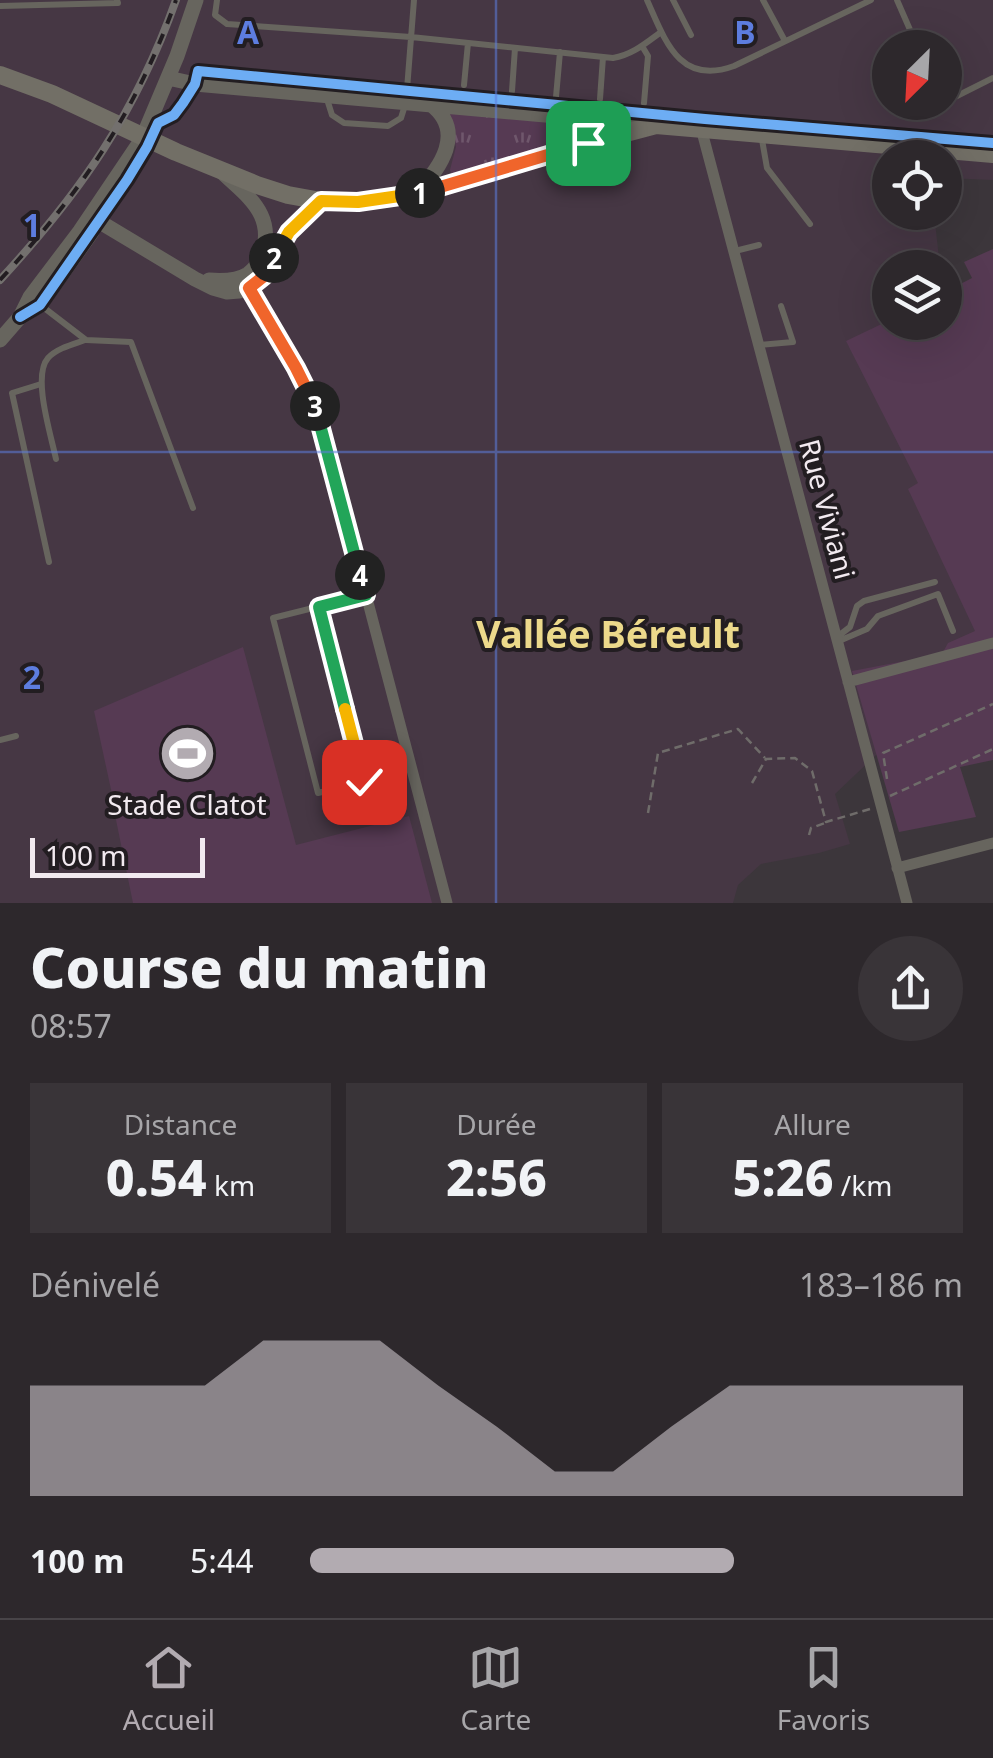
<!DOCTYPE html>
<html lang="fr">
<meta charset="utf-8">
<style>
:root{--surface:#2d282c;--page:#393438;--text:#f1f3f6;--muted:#a7a6a9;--line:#484448;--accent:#b2abb1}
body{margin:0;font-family:"Noto Sans",sans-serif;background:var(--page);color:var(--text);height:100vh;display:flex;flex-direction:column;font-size:38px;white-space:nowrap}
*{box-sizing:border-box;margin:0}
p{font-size:32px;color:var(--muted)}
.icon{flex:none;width:55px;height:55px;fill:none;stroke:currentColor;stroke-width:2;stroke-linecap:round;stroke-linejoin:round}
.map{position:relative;height:903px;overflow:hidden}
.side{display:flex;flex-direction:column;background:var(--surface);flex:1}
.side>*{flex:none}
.needle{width:65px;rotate:204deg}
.controls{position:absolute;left:872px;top:30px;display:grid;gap:20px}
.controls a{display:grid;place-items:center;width:90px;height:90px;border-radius:50%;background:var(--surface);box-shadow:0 10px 40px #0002,0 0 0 2px var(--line);font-size:50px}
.scale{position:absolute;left:30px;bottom:25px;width:175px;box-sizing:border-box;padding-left:10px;border:5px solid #f2eaf0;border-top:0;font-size:28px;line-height:35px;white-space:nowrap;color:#f2eaf0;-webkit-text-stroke:8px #221d21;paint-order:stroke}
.pin{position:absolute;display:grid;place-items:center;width:85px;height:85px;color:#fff;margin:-42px;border-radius:20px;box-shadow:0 5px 15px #0006}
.km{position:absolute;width:50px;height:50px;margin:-25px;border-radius:50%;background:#222;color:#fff;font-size:28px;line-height:50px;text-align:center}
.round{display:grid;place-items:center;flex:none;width:105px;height:105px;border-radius:52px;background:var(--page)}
.head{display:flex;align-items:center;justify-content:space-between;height:170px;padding:0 30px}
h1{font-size:55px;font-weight:800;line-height:75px}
.metrics{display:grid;grid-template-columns:repeat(3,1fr);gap:15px;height:170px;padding:10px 30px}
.metrics div{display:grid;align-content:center;border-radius:0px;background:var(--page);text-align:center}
.metrics b{font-size:50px;font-weight:800}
.metrics small{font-size:28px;font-weight:400}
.metrics p{font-size:28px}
.chart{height:280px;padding:20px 30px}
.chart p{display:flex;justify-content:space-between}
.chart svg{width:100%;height:180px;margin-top:10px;fill:var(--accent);opacity:.7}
ul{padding:0 30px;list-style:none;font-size:32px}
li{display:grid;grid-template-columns:160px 120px 1fr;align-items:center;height:75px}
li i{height:25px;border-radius:12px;background:var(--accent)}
.menu{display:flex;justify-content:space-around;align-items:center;height:140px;border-top:2px solid var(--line);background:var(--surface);font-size:28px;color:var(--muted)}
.menu a{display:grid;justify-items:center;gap:5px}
.menu .current{color:var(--accent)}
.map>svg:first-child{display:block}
.built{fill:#463744;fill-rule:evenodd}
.grass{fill:url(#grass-tufts)}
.garden{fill:#563a53}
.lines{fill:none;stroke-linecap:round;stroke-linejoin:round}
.path{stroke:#6f6c6a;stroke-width:2.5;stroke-dasharray:8 5;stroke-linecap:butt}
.service{stroke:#67655e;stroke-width:6}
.minor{stroke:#67655e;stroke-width:11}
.tertiary{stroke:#67655e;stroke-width:15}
.secondary{stroke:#726f66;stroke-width:18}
.rail-casing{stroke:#73706e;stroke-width:8}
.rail{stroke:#221d21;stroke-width:4;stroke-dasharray:11;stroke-linecap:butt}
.cycleway-casing{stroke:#221d21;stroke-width:16}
.cycleway{stroke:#6dadf4;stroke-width:10}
.split-1-casing{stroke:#fff;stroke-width:20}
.split-2-casing{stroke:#fff;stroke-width:20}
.split-3-casing{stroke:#fff;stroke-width:20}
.split-4-casing{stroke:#fff;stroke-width:20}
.split-5-casing{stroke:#fff;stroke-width:20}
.split-6-casing{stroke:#fff;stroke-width:20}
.split-1{stroke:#f0652b;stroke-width:12}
.split-2{stroke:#f5b400;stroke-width:12}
.split-3{stroke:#f0652b;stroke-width:12}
.split-4{stroke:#22a559;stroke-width:12}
.split-5{stroke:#22a559;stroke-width:12}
.split-6{stroke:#f5b400;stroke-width:12}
.grid{fill:none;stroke:#5d7ddf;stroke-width:2.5;stroke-opacity:0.55}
.labels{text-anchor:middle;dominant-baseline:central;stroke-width:8;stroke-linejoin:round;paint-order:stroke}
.street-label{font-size:28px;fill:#f2eaf0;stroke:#221d21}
.poi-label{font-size:28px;fill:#f2eaf0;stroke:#221d21}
.district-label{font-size:38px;font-weight:bold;fill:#ecd98b;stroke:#221d21}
.grid-label{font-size:32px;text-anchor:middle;font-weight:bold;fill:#5d7ddf;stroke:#221d21;stroke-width:8;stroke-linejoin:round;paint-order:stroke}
</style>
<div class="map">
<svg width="993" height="903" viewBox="0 0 993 903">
<defs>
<pattern id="grass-tufts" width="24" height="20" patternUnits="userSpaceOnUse" patternTransform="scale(2.5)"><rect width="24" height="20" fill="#563a53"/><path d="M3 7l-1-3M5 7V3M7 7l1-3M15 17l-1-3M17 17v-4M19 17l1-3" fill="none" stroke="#6f576c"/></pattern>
</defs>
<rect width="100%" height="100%" fill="#3c363b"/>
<!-- built -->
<path class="built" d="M0,0H993V180L945,178V158H890V212L934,213L940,267L890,268V322H945L979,657L835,794L850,844L819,853L761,864L738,885L733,903H0ZM890,48H945V102H890Z"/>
<!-- grass -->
<path class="grass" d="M438,107L535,117L590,128L587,134L452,175L450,170L456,147L451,119Z"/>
<!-- garden -->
<path class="garden" d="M993,249V760L960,767L976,817L899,832L852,671L942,654L948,643L975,631L908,489L918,483L846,341L890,320V322H945V292L972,278L964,262Z
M243,647L296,845L409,816L432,903H133L115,815H112L109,795L112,794L94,711Z"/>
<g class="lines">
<!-- path -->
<path class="path" d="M887,779L883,753L993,704
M752,783L766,759L795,758L812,771L826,822L870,809
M890,796L993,749
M648,813L658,753L738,729L765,758
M809,835L811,828L825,823"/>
<!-- service -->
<path class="service" d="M217,0L215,15L227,24L411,37L613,58C632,55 646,43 661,32
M647,0C665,40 679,86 734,66L871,0
M673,0L691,35
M763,0L785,41
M897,0L918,48
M0,6L118,3L117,0
M642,46L648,56L644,103
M464,85L468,43
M512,91L515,48
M326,96L332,115L344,123L388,126L401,118L406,102L414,0
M556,97L560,52
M600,99L603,57
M945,100H949L993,78
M761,134L767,168L810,224
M735,251L759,245
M43,307L86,340L131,342L193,508
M760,345L793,342L781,306
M41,384L12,393L49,562
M56,459C51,435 32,376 48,358C57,348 74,344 85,340
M319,607L364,782L318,793L273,618L365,595
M837,637L850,627L857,606L864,601L935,582
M839,641L867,629L878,616L938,594L953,631
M0,740L16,736"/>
<!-- minor -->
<path class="minor" d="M701,128L907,903
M246,284L297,368L318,412L447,903
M848,682L993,643
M897,868L993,843"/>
<!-- tertiary -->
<path class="tertiary" d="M168,78L195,84L646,124
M416,193C440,169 467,131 430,104
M90,216L195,279L213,288L227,292L239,291L249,288L264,276L289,233L321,201
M209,280C221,281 237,281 248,274C265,261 270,234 261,215C253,198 236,186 223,173
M21,317L40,305L92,232
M0,340L20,317L30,297L80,231L142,139L177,56L196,0"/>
<!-- secondary -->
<path class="secondary" d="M0,75L52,94L176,152L257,185L288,195L321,201L358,202L413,195L588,143L656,125L993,154"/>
<defs>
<path id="rail" d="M0,280C81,192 136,113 176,0"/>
</defs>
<!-- rail casing -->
<use href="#rail" class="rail-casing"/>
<!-- rail -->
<use href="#rail" class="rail"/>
<defs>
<path id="cycleway" d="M20,317L40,305L127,180L147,147L158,123L174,115L183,103L195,84L198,71L705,119L993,143"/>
</defs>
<!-- cycleway casing -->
<use href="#cycleway" class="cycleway-casing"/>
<!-- cycleway -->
<use href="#cycleway" class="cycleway"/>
</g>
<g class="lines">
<defs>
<path id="split-1" d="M420,193L588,143"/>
<path id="split-2" d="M274,258L289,232L321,201L358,202L420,193"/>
<path id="split-3" d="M274,258L264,276L249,288L296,368L315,406"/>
<path id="split-4" d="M315,406L360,575"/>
<path id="split-5" d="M345,709L319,607L366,595L360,575"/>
<path id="split-6" d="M345,709L364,782"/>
</defs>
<!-- split-1 casing -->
<use href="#split-1" class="split-1-casing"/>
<!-- split-2 casing -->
<use href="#split-2" class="split-2-casing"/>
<!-- split-3 casing -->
<use href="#split-3" class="split-3-casing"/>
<!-- split-4 casing -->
<use href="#split-4" class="split-4-casing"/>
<!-- split-5 casing -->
<use href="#split-5" class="split-5-casing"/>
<!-- split-6 casing -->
<use href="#split-6" class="split-6-casing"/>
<!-- split-1 -->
<use href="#split-1" class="split-1"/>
<!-- split-2 -->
<use href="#split-2" class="split-2"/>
<!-- split-3 -->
<use href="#split-3" class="split-3"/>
<!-- split-4 -->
<use href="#split-4" class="split-4"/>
<!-- split-5 -->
<use href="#split-5" class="split-5"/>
<!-- split-6 -->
<use href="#split-6" class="split-6"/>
</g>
<!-- grid -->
<path class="grid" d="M496,0V903M0,452H993"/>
<!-- icons -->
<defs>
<symbol id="stadium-disc" viewBox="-11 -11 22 22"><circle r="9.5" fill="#b2abb1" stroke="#221d21"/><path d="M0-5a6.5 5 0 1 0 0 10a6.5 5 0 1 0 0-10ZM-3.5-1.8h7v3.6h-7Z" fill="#fff"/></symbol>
</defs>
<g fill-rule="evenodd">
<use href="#stadium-disc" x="156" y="722" width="63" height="63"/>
</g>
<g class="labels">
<!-- street labels -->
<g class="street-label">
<text transform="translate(828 509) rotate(75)">Rue Viviani</text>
</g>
<!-- poi labels -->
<g class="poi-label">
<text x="187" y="804">Stade Clatot</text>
</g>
<!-- district labels -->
<g class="district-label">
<text x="608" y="633">Vallée Béreult</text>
</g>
</g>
<g class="grid-label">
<text x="248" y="44">A</text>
<text x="745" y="44">B</text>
<text x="32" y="237">1</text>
<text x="32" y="689">2</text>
</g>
</svg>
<div class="controls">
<a><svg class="needle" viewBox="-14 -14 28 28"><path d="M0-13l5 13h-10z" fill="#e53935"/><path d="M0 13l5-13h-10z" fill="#a7a6a9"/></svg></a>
<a><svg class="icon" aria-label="locate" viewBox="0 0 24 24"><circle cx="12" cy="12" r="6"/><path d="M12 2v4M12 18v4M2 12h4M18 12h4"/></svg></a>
<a><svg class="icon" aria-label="layers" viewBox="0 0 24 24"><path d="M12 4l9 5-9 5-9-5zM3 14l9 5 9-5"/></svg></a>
</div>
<div class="scale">100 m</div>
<div class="pin" style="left:588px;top:143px;background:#1e9e55"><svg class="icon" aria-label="arrive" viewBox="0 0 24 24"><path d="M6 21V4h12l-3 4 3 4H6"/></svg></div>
<div class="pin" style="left:364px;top:782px;background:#d93025"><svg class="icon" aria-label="check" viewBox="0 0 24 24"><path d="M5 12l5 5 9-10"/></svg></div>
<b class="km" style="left:420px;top:193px">1</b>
<b class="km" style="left:274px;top:258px">2</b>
<b class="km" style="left:315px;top:406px">3</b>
<b class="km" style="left:360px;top:575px">4</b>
</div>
<section class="side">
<div class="head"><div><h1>Course du matin</h1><p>08:57</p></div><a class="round"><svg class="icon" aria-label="share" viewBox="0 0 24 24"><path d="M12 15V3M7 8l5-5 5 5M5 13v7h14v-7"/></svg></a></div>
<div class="metrics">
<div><p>Distance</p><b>0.54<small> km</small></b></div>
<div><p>Durée</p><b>2:56</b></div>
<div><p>Allure</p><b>5:26<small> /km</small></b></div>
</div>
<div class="chart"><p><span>Dénivelé</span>183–186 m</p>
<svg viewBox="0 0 160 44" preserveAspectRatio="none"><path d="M0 44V17L10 17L20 17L30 17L40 6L50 6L60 6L70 17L80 27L90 38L100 38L110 27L120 17L130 17L140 17L150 17L160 17V44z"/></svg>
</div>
<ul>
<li><b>100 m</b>5:44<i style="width:65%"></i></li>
</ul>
</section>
<nav class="menu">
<a class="current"><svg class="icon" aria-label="home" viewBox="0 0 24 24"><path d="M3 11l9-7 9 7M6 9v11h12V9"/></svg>Accueil</a>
<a><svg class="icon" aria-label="map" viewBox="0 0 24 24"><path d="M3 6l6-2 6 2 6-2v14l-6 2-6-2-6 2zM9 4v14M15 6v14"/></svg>Carte</a>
<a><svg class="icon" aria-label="saved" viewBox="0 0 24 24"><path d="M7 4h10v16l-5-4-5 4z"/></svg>Favoris</a>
</nav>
